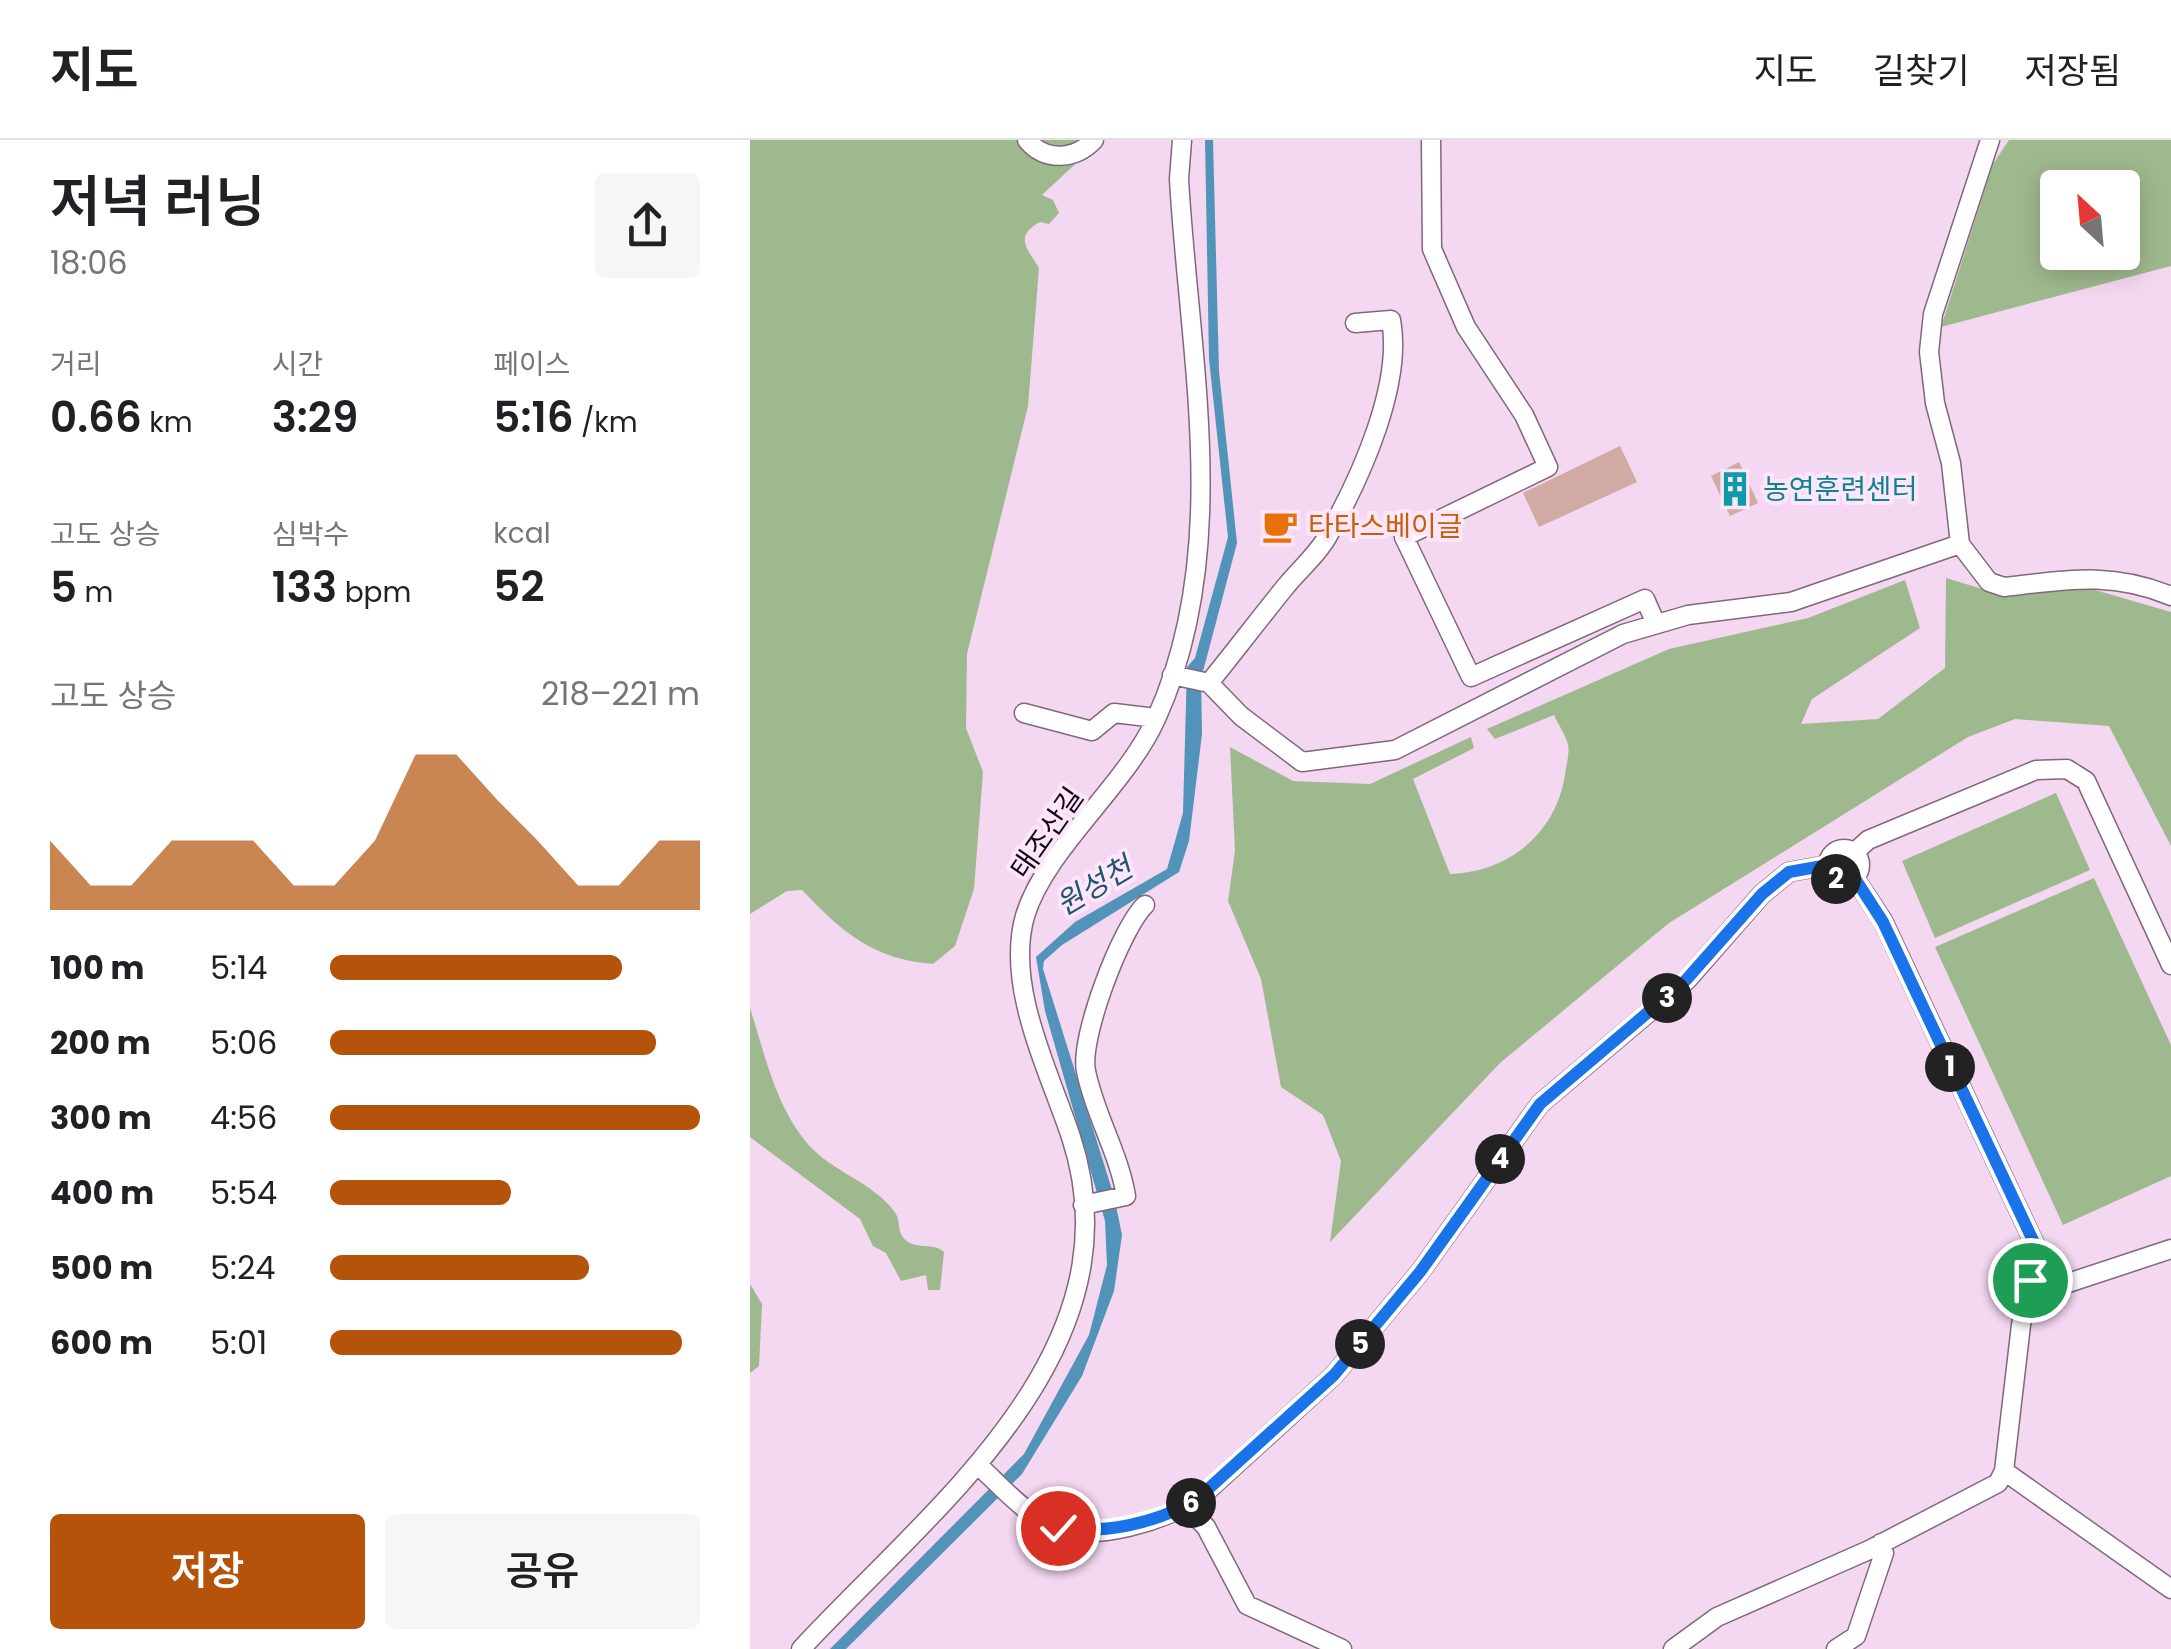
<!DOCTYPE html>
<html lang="ko">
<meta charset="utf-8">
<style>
:root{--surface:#fff;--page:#f6f6f6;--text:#202124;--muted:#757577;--line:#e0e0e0;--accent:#b45309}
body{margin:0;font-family:Poppins,"Noto Sans KR",sans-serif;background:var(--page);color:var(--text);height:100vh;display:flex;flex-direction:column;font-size:38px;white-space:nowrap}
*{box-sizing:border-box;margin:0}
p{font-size:32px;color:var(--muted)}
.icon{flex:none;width:55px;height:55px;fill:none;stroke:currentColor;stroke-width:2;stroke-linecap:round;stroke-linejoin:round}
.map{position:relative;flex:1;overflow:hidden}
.panel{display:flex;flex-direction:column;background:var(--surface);width:750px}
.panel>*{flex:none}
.needle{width:65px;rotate:334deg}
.tools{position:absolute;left:1290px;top:30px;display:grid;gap:20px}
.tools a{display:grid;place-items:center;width:100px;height:100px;border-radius:10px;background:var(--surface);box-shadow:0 5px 25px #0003;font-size:50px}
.pin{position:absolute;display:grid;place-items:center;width:85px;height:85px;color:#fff;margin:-42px;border:5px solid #fff;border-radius:50%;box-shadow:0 2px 10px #0007}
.km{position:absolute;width:50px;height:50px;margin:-25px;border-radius:50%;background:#222;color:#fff;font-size:28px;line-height:50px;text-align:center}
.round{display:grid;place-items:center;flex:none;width:105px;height:105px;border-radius:10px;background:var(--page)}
.headline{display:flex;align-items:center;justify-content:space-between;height:170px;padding:0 50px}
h1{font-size:55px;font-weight:600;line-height:75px}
.metrics{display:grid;grid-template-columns:repeat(3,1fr);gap:15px;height:170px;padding:10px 50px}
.metrics div{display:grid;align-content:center}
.metrics b{font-size:42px;font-weight:600}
.metrics small{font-size:28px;font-weight:400}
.metrics p{font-size:28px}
.chart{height:280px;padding:20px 50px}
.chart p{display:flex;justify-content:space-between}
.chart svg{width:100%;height:180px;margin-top:10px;fill:var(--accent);opacity:.7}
.button{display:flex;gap:20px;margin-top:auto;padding:20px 50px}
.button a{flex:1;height:115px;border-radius:10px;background:var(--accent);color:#fff;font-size:40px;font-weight:600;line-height:115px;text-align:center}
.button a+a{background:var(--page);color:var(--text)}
ul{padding:0 50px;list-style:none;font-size:32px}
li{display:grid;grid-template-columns:160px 120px 1fr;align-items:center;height:75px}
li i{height:25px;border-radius:12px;background:var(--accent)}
header{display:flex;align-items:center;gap:60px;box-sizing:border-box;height:140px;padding:0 50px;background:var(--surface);border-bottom:2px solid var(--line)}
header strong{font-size:48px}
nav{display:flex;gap:55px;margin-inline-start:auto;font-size:35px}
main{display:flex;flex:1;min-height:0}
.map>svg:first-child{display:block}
.green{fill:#9fb98e;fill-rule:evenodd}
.water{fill:#5294b9}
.building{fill:#d0aaa3}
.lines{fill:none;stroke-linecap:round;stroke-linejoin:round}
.minor-casing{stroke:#81677e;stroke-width:21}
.minor{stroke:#fff;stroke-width:18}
.route-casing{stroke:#fff;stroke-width:20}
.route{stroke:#1a73e8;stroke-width:12}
.labels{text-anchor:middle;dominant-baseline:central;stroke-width:8;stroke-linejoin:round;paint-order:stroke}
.culture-label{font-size:28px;fill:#0d838f;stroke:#fde6fa;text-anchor:start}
.food-label{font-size:28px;fill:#c56008;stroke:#fde6fa;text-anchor:start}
.street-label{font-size:28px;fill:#120811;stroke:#fde6fa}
.water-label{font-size:30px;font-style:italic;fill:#20546e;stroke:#fde6fa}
</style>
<header>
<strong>지도</strong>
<nav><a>지도</a><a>길찾기</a><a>저장됨</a></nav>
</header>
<main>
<section class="panel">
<div class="headline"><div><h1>저녁 러닝</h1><p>18:06</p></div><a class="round"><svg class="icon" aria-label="share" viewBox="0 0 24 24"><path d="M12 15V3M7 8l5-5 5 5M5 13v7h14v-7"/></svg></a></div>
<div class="metrics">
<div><p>거리</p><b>0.66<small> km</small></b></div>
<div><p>시간</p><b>3:29</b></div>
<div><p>페이스</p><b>5:16<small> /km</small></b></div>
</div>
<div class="metrics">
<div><p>고도 상승</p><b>5<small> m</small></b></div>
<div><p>심박수</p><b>133<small> bpm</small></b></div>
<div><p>kcal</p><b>52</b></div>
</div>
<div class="chart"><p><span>고도 상승</span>218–221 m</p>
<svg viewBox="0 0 160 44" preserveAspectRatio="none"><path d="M0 44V27L10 38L20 38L30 27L40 27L50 27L60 38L70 38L80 27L90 6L100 6L110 17L120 27L130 38L140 38L150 27L160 27V44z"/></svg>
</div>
<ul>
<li><b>100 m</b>5:14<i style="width:79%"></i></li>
<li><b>200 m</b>5:06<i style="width:88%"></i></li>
<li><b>300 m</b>4:56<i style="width:100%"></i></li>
<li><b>400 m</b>5:54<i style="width:49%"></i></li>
<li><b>500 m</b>5:24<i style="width:70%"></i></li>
<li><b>600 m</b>5:01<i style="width:95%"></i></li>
</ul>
<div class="button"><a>저장</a><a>공유</a></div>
</section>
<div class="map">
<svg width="1421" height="1509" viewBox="0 0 1421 1509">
<rect width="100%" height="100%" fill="#f4d7f0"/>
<!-- green -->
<path class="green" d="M0,0H351L292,55L303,60L309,73L299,84L290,82C263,97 278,109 289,128L278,266L217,514L216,588L233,632L224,749L205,806L183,824C123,819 93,793 52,750L37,751L0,774Z
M1259,0H1421V126L1191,187L1243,24ZM1308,48H1372V112H1308Z
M1196,438L1252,455L1338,448L1421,472V706L1359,586L1265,579L1218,597L919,783L750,923L580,1102L591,1021L573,975L531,947L511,839L478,761L485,711L480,607L543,641L620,644L721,597L724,608L663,639L700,734C759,732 806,693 815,635C816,626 820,612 818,604C815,594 808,584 804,575L745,599L737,589L919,509L1058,478L1155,440L1170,488L1062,559L1051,584L1128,579L1195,528Z
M1306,653L1340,730L1185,798L1152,721Z
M1344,738L1421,905V1036L1313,1085L1185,807Z
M0,868C15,915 25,964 57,1003C81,1032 126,1043 146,1074C150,1081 148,1090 152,1096C163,1112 182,1101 194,1112L190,1150H178L176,1135L151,1141L136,1113L123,1106L110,1079L0,997Z
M0,1144L12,1164L9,1226L0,1233Z"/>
<!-- water -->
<path class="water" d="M455,0H463L469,231L487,403L451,539L452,594L439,701L429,732L312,805L294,821L293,829L364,1056L372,1095L364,1151L332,1236L272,1334L96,1509H80L274,1314L339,1195L357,1125L355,1081L295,871L286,817L325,782L417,729L433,673L437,527L445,518L478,397L459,219Z"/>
<!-- building -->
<path class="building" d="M870,306L887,342L789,387L773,353Z
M989,322L1008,363L980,376L961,336Z"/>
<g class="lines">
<defs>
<path id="minor" d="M277,0C295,22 325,20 344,0
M681,0L682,109L716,187L774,275L798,327L654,397L721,537L895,459L906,484
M1240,0L1183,174L1179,212L1185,263L1201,323L1210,404L1239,442L1254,447C1316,440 1361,431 1421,456
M422,535L459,543L491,576L552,622L645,610L873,494L938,475L1041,462L1210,404
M459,543C485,511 510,478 536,446C550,429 570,412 580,392C611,336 653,244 641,180L605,183
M274,573L342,591L364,573L406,578
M1078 725a16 16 0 1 1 32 0a16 16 0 1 1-32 0Z
M1105,712L1118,700L1286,630L1317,629L1336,641L1421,825
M333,1065L376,1056C369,1013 344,973 336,931C329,899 371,788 395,765
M1280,1140L1312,1145L1421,1109
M229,1326C251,1346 279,1379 309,1388C351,1401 409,1381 446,1361L584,1235L670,1132L790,964L937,840L1012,754L1039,732L1078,725
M1254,1331L1421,1449
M435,1366L456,1387L497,1465L592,1509
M51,1509C178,1371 392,1213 321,997C299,931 255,846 275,776C295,709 375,647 406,579C483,410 439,217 429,39L432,0
M923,1509L967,1477L1119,1410L1248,1343L1254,1331L1271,1185L1287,1109L1133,781L1104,737
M1086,1509L1106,1496L1134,1413L1131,1403"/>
</defs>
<!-- minor casing -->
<use href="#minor" class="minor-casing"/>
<!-- minor -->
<use href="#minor" class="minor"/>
</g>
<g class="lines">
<defs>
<path id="route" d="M308,1388C355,1394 404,1384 446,1360L584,1235L670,1132L790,964L936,840L1012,754L1039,732L1078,725L1086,739L1104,737L1133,782L1287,1109L1280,1140"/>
</defs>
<!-- route casing -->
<use href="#route" class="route-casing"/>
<!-- route -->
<use href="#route" class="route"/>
</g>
<!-- icons -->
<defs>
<symbol id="building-bare" viewBox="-9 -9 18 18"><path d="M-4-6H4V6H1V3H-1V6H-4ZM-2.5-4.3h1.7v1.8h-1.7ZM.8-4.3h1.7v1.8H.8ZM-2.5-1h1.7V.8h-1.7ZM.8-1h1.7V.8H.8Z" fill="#0f9aa8" stroke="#fde6fa" stroke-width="2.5" paint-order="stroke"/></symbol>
<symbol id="cafe-bare" viewBox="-9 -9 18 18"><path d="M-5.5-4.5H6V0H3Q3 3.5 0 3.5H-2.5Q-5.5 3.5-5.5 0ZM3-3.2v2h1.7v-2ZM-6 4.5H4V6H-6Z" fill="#e8710a" stroke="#fde6fa" stroke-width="2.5" paint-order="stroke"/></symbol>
</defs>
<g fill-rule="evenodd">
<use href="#building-bare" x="960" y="324" width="50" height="50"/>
<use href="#cafe-bare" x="505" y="361" width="50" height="50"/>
</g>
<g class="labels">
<!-- culture labels -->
<g class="culture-label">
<text x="1013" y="349">농연훈련센터</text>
</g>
<!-- food labels -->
<g class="food-label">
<text x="558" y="386">타타스베이글</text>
</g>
<!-- street labels -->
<g class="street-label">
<text transform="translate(297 693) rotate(-55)">태조산길</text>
</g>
<!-- water labels -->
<g class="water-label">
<text transform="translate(344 746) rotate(-31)">원성천</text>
</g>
</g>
</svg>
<div class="tools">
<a><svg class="needle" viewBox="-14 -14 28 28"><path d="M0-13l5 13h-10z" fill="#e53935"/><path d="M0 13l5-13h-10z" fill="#757577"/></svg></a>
</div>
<div class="pin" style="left:1280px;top:1140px;background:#1e9e55"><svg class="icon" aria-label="arrive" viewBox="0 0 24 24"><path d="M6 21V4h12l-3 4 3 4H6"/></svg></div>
<div class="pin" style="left:308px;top:1388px;background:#d93025"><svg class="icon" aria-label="check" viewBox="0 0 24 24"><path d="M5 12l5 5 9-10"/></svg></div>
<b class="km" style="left:1200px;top:927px">1</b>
<b class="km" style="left:1086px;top:739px">2</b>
<b class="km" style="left:917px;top:858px">3</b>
<b class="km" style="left:750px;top:1019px">4</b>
<b class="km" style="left:610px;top:1204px">5</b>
<b class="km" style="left:441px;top:1363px">6</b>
</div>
</main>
